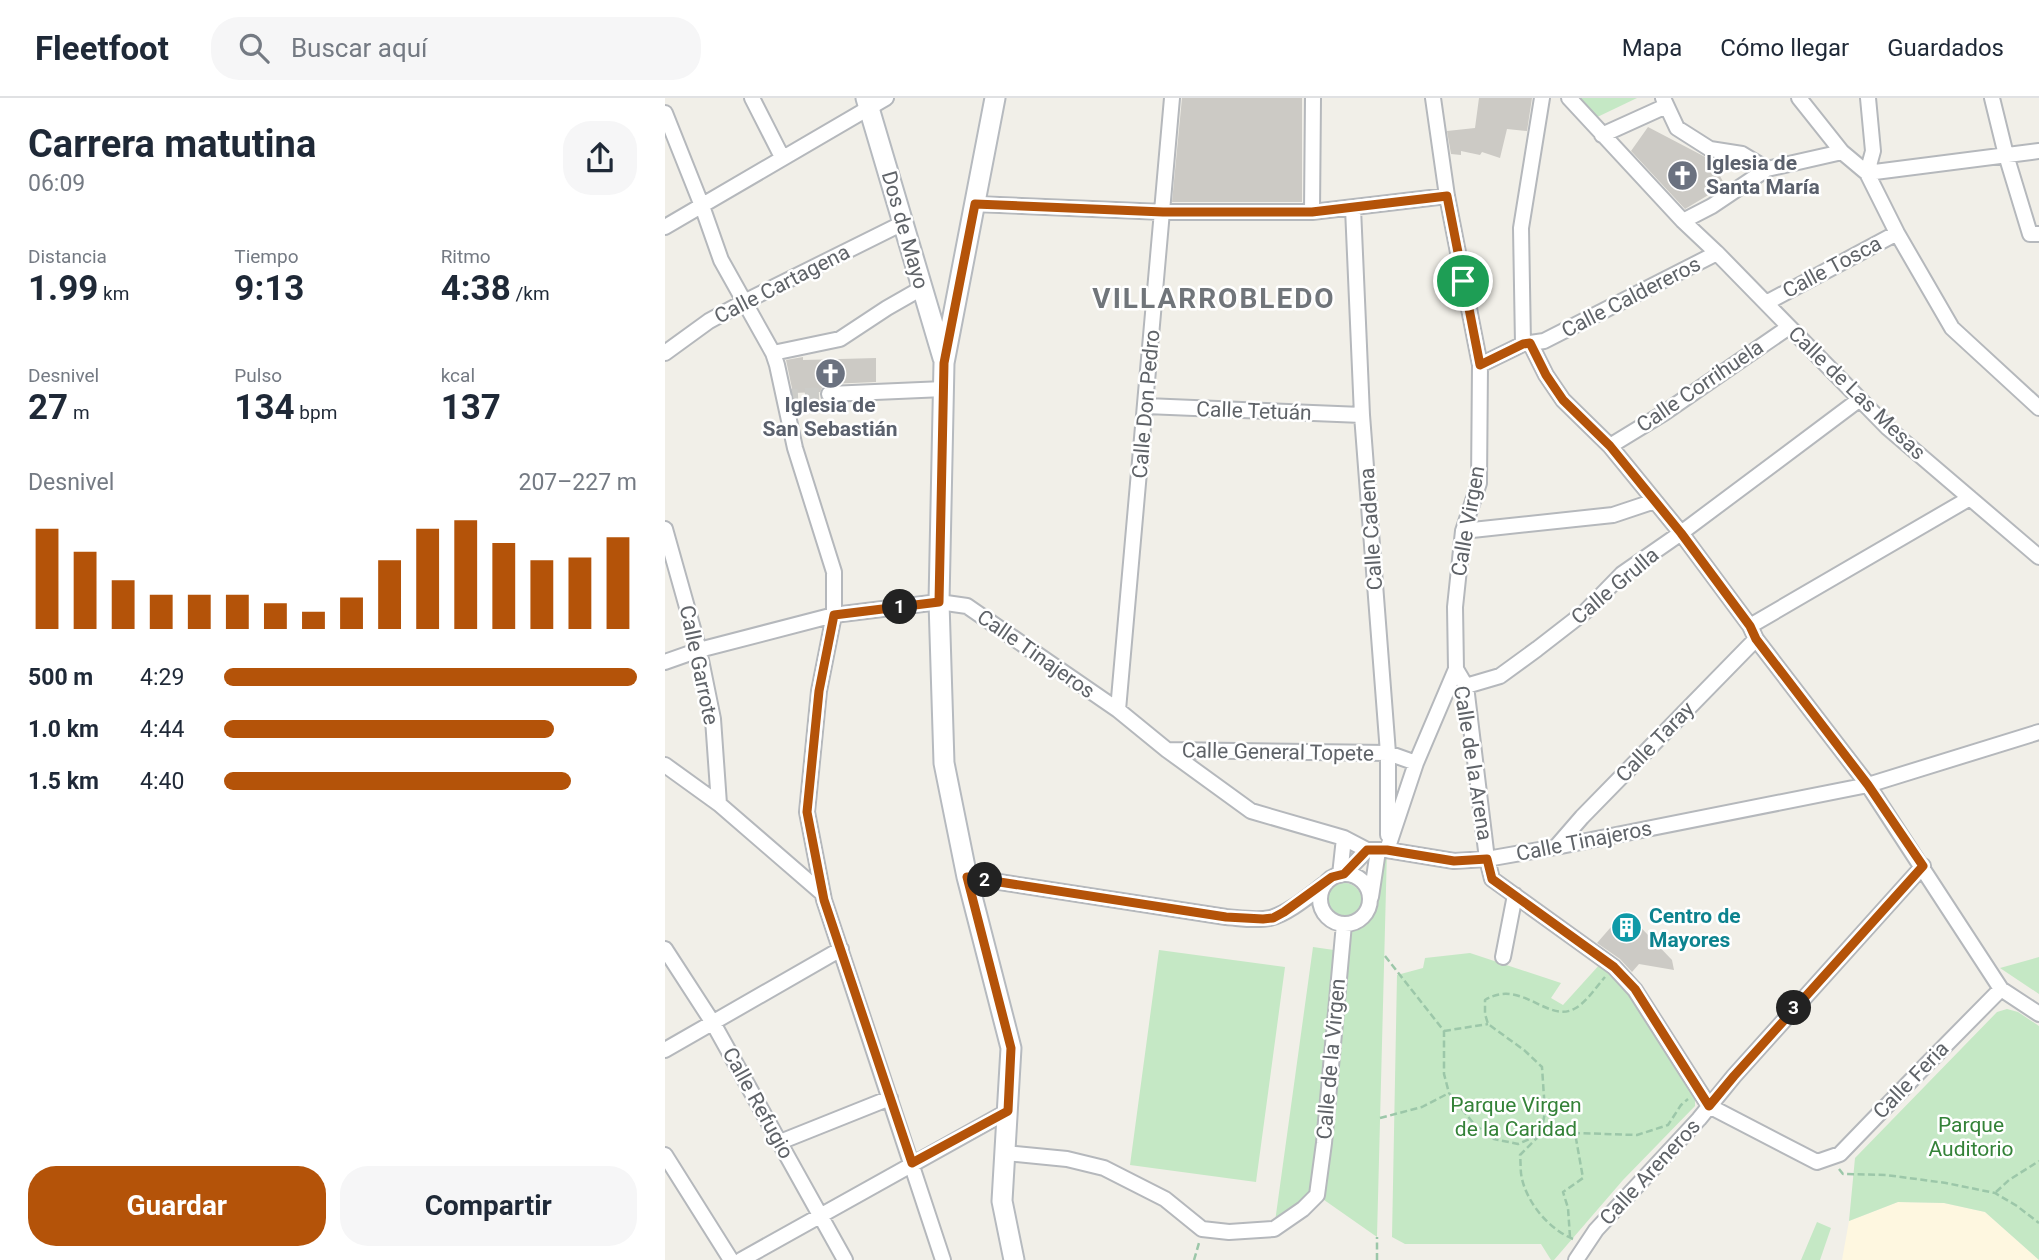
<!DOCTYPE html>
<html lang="es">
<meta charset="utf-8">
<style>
:root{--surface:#fff;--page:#f6f6f7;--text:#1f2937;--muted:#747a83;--line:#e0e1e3;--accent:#b45309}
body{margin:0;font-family:Roboto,sans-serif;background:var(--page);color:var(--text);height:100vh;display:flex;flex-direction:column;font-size:26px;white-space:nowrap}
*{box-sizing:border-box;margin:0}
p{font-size:23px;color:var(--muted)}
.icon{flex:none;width:38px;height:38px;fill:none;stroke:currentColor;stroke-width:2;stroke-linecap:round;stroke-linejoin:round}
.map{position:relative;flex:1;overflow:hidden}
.details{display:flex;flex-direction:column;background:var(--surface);width:665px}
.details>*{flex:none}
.pin{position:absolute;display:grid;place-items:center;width:60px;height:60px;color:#fff;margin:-30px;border:4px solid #fff;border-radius:50%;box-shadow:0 2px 7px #0007}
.km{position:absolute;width:35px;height:35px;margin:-18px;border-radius:50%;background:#222;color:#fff;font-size:19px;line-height:35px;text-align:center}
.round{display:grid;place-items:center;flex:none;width:74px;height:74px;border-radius:28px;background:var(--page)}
.head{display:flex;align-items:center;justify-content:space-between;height:119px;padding:0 28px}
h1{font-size:38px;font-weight:700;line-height:52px}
.stats{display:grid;grid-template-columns:repeat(3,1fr);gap:10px;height:119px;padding:7px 28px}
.stats div{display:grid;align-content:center}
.stats b{font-size:35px;font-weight:700}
.stats small{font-size:19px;font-weight:400}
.stats p{font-size:19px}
.chart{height:196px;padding:14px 28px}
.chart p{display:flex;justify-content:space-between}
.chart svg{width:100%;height:126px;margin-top:7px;stroke:var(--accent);stroke-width:6}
.primary-button{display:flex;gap:14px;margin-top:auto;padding:14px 28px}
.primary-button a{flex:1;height:80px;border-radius:28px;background:var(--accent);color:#fff;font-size:28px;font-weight:700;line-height:80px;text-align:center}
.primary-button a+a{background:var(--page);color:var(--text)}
ul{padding:0 28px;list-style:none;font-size:23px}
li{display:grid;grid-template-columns:112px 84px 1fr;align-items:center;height:52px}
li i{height:18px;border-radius:9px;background:var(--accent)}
header{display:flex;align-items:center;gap:42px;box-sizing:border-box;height:98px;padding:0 35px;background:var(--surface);border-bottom:2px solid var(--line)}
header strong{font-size:33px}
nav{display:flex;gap:38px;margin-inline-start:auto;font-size:24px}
.search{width:490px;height:63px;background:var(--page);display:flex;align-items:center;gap:18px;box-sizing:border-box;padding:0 24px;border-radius:28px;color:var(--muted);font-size:26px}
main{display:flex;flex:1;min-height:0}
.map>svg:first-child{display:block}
.commercial{fill:#fef7e0}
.green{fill:#c5e8c5}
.building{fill:#cccac5}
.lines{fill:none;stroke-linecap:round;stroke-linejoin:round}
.street-tunnel{stroke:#ccccc8;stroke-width:14;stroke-dasharray:14 7;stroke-linecap:butt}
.street-casing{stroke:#b5b8bc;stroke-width:18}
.secondary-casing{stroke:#b6babf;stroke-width:23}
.path{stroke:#9cc7a9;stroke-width:2.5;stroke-dasharray:7 3.5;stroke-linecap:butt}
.street{stroke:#fff;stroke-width:14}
.secondary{stroke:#fff;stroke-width:19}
.route-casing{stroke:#fff;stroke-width:14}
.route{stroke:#b45309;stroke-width:9}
.labels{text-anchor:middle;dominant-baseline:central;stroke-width:5;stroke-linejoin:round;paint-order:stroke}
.worship-label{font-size:21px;font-weight:bold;fill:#5b616d;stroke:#fff;text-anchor:start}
.street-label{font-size:21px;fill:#5f6368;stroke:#fff}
.culture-label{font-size:21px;font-weight:bold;fill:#0d838f;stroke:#fff;text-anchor:start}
.park-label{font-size:21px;fill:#348238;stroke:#fff}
.district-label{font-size:28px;font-weight:bold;letter-spacing:2px;fill:#70757a;stroke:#fff}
</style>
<header>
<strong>Fleetfoot</strong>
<div class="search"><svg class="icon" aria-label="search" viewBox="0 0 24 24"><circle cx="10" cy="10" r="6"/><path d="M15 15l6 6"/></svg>Buscar aquí</div>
<nav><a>Mapa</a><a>Cómo llegar</a><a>Guardados</a></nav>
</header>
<main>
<section class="details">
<div class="head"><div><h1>Carrera matutina</h1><p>06:09</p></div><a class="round"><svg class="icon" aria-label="share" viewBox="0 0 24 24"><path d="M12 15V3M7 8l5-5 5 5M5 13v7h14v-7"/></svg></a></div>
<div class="stats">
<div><p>Distancia</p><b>1.99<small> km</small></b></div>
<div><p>Tiempo</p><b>9:13</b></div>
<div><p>Ritmo</p><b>4:38<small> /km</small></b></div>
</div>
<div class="stats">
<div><p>Desnivel</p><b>27<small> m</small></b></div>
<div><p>Pulso</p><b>134<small> bpm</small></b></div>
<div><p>kcal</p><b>137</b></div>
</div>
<div class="chart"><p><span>Desnivel</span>207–227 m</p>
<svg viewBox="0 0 160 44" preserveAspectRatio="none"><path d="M5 44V9M15 44V17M25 44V27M35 44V32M45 44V32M55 44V32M65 44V35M75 44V38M85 44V33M95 44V20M105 44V9M115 44V6M125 44V14M135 44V20M145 44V19M155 44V12"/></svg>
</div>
<ul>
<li><b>500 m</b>4:29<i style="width:100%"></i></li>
<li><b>1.0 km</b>4:44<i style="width:80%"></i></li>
<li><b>1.5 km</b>4:40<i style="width:84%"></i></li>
</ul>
<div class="primary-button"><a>Guardar</a><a>Compartir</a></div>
</section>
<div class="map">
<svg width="1374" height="1162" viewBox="0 0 1374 1162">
<rect width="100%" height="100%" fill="#f1efe8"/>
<!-- commercial -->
<path class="commercial" d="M1233,1104L1279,1105L1320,1114L1374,1162H1177L1184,1123Z"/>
<!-- green -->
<path class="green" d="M904,0H972L924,23Z
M722,752L712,1139L652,1097L609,1131L648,849L676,853L679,826C685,825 690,824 695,820C709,810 710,770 713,753Z
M661 803a18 18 0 1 1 36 0a18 18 0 1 1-36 0Z
M494,852L620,869L591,1084L465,1067Z
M805,855L896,885L886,900L898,907L936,865L964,891L1030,998V1008L958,1082L889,1162H886L876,1146H740L727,1139L732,877L758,870L760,860Z
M1374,859V896L1335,870Z
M1342,911L1353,914L1374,928V1162L1320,1114L1279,1105L1233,1104L1184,1123L1190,1060L1332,914Z
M1152,1124L1166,1130L1155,1162H1136Z"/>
<!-- building -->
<path class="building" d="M517,0H637V104H507Z
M814,0H867L862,33L842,31L835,60L817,54L815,57L796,53V57L786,56L782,33L810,30Z
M983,29L1046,62L1060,87L1020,111L966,53Z
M138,259V262L211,260V284L164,286L158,288L155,294L128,295L121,262Z
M960,813L1007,862L1009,872L974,866L967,874L955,861L932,845Z"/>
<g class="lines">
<!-- street-tunnel -->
<path class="street-tunnel" d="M119,298L164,296"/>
<defs>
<path id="street" d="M87,0L117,59
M877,0L856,130L858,246L879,243L1052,155
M904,0L1018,123L1052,155L1223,330L1374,459
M998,0L1012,30L1045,51L1077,56L1102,71
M1134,0L1177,54L1202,75L1232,135L1287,230L1374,310
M1327,0L1341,57L1365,136H1374
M0,15L37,108L56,162L108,255L112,267L130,350L169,474V517L154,593L142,714L159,802L278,1162
M937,37L1001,8
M1202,75L1374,53
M1202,75L1208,53L1203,0
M310,106L498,114H647L782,98
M688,110L697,317L723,655V737
M647,114L648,0
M1018,123L1047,108L1102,71L1177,54
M0,129L221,0
M1101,205L1232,135
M865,245L881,277L898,302L945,348L1016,435L1085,528L1091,541L1203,687L1336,891L1374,916
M0,255L44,223L79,204L238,125
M108,255L175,241L222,210L257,190
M815,267L858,246
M164,296L279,291
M481,308L697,317
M945,348L999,315L1124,229
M0,431L34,552L48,621L54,706
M798,433L948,417L990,403
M1085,528L1305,400
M0,564L34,552L169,517L274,504L302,508L453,612L502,652L586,713L679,740L702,752H722L789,763L822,761L891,749L1203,687L1374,634
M791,571L801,588L822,761L827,781L949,869L970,892L1044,1008L1152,1064L1175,1056L1262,966L1336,891
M801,588L835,578L872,551L921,513L957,476L1016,435L1195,301
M453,612L507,0
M502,652L723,655L751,665
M0,667L54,706L158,796
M891,749L917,719L1091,541
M722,752L751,665L791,571L790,509L798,433L814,385L815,267L782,98L768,0
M679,776L702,752
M655 801a25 25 0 1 1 50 0a25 25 0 1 1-50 0Z
M675,777L679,740
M302,779L561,819C575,820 591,823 605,820C623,816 646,796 661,785
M706,799L713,753
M0,851L48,925L180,1162
M838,859L850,797
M0,952L176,851
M115,1044L225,1000
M340,1055L402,1061L439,1070L500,1101L537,1131L564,1134L609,1131L638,1111L652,1097L659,1045L679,826
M0,1057L66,1162
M76,1162L343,1013
M911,1162L931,1132L1034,1021L1069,978L1258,768"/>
<path id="secondary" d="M201,0L278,260
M330,0L279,265L274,504L279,665L302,779L346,950L337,1103L349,1162"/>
</defs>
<!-- street casing -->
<use href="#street" class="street-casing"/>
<!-- secondary casing -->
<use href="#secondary" class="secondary-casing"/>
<!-- path -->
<path class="path" d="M720,858L779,933V976L784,995L809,1026L829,1041L853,1046L876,1036L910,1035L972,1037L1003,1027L1016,1007L1023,1001
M779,933L823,926
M715,1020L757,1009L784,995
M1174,1071L1178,1076L1221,1077L1281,1085L1330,1095L1352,1108L1374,1125
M1331,1094L1344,1082L1374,1063
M905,1139L903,1110L898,1094L918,1080L910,1035
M908,1141C884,1131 863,1106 857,1081C855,1073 856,1065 855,1057L876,1036L880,1014L877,969L859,952L823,926L820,916V902C856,880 882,925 909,911C921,905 931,889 940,879
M529,1162L534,1145
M712,1162V1139"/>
<!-- street -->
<use href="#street" class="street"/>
<!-- secondary -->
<use href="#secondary" class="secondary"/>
</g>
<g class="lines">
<defs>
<path id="route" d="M782,98L815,267L858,246L865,245L881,277L898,302L945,348L1016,435L1085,528L1091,541L1203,687L1258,768L1069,978L1044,1008L970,891L949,869L827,781L822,761L789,763L722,752H702L679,776L667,779L619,814L608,820L598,821L561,819L302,779L346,950L343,1013L247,1065L159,802L142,714L154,593L169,517L274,504L279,265L310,106L498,114H647Z"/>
</defs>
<!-- route casing -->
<use href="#route" class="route-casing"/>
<!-- route -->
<use href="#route" class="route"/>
</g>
<!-- icons -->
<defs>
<symbol id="church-disc" viewBox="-11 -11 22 22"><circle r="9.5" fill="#6b7280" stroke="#fff"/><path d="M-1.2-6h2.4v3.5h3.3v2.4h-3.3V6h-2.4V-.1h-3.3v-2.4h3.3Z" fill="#fff"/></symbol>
<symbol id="building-disc" viewBox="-11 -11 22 22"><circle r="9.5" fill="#0f9aa8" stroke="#fff"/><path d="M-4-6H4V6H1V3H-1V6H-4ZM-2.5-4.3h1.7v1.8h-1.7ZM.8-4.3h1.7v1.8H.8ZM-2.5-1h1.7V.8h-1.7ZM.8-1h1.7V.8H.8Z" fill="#fff"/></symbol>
</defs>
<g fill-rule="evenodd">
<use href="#church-disc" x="1000" y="60" width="35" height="35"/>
<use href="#church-disc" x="148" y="258" width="35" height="35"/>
<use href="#building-disc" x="944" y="812" width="35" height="35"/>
</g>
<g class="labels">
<!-- worship labels -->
<g class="worship-label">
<text x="1041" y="65">Iglesia de<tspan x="1041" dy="24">Santa María</tspan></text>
<text x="165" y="307" text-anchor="middle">Iglesia de<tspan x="165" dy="24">San Sebastián</tspan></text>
</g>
<!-- street labels -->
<g class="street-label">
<text transform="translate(240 132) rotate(74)">Dos de Mayo</text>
<text transform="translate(1167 169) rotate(-28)">Calle Tosca</text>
<text transform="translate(117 186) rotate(-27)">Calle Cartagena</text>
<text transform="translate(966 199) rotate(-27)">Calle Caldereros</text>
<text transform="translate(1035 288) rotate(-34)">Calle Corrihuela</text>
<text transform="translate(1192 295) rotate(44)">Calle de Las Mesas</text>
<text transform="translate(481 306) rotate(-85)">Calle Don Pedro</text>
<text transform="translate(589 313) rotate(2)">Calle Tetuán</text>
<text transform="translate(803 423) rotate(-80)">Calle Virgen</text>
<text transform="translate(706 431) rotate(-94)">Calle Cadena</text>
<text transform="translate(950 488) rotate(-40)">Calle Grulla</text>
<text transform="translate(371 556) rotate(35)">Calle Tinajeros</text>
<text transform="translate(34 567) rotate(78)">Calle Garrote</text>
<text transform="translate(990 644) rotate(-46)">Calle Taray</text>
<text transform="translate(613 654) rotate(1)">Calle General Topete</text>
<text transform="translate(808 665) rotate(81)">Calle de la Arena</text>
<text transform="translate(919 743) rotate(-11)">Calle Tinajeros</text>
<text transform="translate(666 961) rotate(-85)">Calle de la Virgen</text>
<text transform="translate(1246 982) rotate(-46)">Calle Feria</text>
<text transform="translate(93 1005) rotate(61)">Calle Refugio</text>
<text transform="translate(985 1074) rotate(-47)">Calle Areneros</text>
</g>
<!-- culture labels -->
<g class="culture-label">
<text x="984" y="818">Centro de<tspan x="984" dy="24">Mayores</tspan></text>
</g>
<!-- park labels -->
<g class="park-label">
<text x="851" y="1007">Parque Virgen<tspan x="851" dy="24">de la Caridad</tspan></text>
<text x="1306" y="1027">Parque<tspan x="1306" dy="24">Auditorio</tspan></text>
</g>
<!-- district labels -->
<g class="district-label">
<text x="549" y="200">VILLARROBLEDO</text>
</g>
</g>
</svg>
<div class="pin" style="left:798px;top:183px;background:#1e9e55"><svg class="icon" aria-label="arrive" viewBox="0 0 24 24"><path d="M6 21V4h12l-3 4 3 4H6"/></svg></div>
<b class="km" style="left:235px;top:509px">1</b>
<b class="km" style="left:320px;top:782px">2</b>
<b class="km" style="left:1129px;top:910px">3</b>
</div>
</main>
